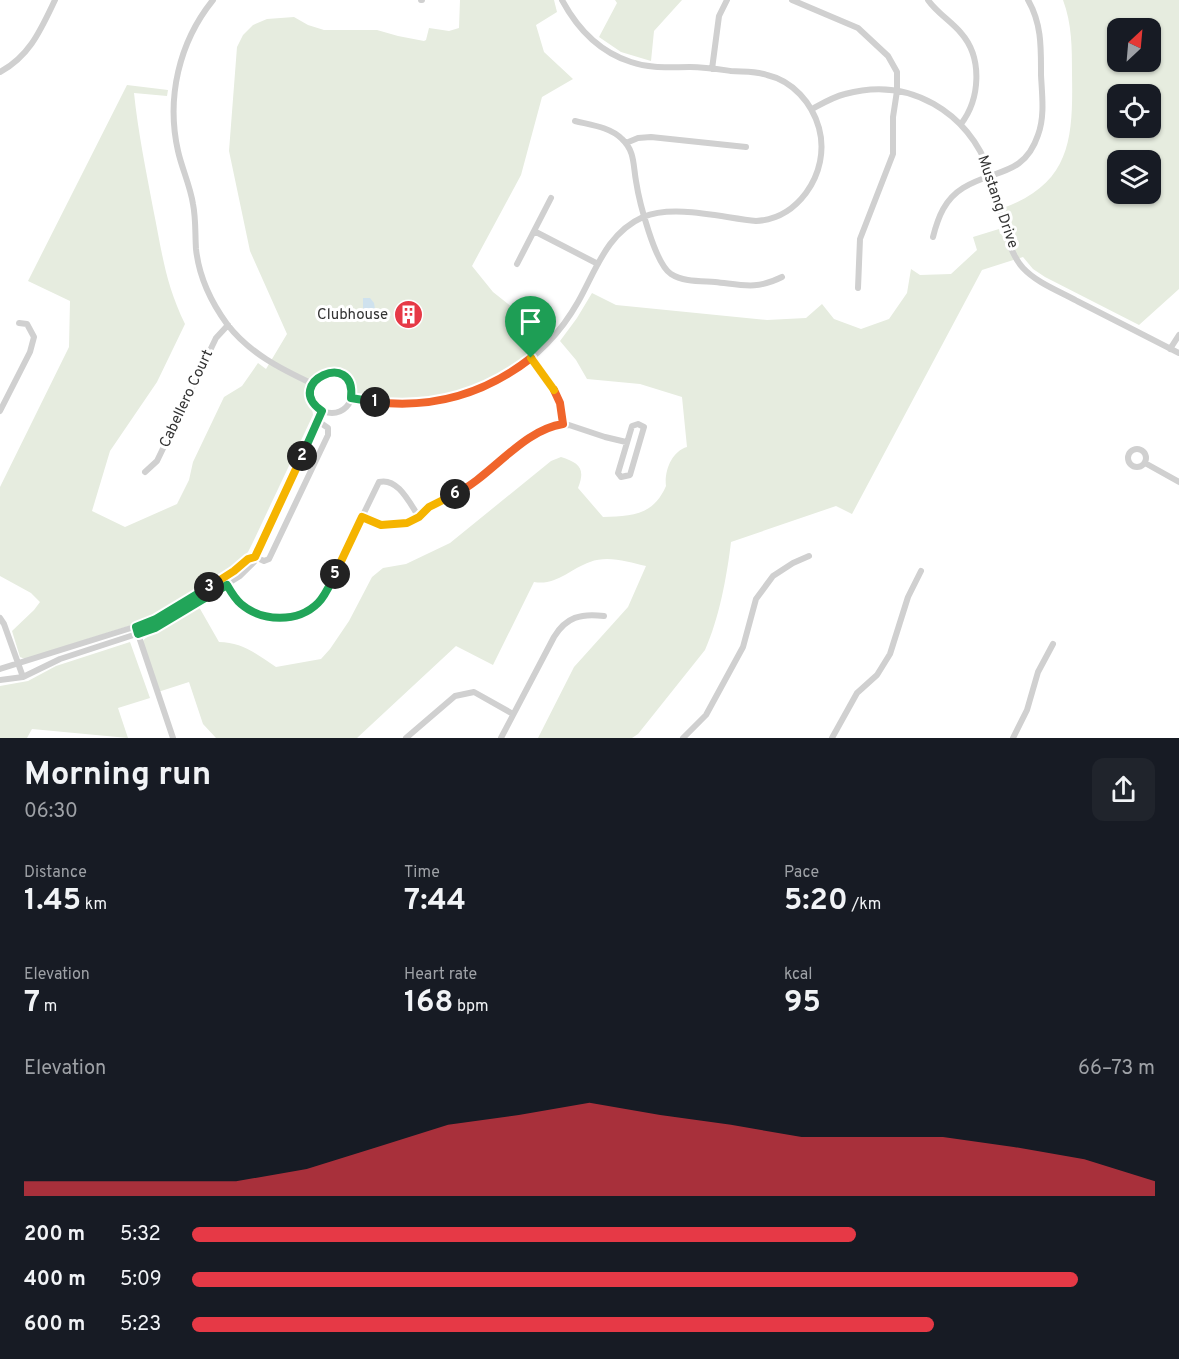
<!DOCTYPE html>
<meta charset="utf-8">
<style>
:root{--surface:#171b24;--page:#20242c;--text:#f1f3f6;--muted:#9ea1a6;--accent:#e63946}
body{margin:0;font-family:Overpass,sans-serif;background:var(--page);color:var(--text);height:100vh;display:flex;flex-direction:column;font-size:22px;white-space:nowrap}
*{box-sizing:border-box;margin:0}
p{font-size:20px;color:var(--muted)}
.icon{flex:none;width:33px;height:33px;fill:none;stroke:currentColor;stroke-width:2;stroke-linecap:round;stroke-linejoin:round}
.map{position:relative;height:738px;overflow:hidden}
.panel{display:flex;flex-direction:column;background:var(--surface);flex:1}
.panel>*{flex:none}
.needle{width:39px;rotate:26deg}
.fabs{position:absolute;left:1107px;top:18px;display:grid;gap:12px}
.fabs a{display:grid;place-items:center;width:54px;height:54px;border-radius:12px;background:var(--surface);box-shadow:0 2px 4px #0004;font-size:30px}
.pin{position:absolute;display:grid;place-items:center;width:51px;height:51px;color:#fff;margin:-62px -26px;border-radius:50% 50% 50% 0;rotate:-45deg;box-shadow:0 0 6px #0007}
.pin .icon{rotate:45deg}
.km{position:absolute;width:30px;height:30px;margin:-15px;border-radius:50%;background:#222;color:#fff;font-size:16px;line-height:30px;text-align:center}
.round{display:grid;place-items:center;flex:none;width:63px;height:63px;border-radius:12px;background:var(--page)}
.summary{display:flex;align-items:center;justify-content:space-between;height:102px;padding:0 24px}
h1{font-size:33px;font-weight:700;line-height:45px}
.metrics{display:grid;grid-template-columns:repeat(3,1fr);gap:9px;height:102px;padding:6px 24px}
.metrics div{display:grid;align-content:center}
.metrics b{font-size:30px;font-weight:700}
.metrics small{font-size:16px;font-weight:400}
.metrics p{font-size:16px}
.chart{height:168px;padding:12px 24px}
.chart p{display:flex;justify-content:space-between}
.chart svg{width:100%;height:108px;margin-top:6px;fill:var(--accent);opacity:.7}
ul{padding:0 24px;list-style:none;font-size:20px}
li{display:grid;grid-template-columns:96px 72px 1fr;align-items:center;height:45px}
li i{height:15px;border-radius:8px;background:var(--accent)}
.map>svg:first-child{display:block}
.green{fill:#e6ecdf;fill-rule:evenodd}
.water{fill:#cfe2ee}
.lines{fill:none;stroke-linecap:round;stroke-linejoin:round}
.minor{stroke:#d0d0d0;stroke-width:6}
.split-1-casing{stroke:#fff;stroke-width:12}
.split-2-casing{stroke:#fff;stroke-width:12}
.split-3-casing{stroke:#fff;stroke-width:12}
.split-4-casing{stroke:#fff;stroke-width:12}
.split-5-casing{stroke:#fff;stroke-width:12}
.split-6-casing{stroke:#fff;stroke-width:12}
.split-7-casing{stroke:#fff;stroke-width:12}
.split-8-casing{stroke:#fff;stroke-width:12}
.split-1{stroke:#f0652b;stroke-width:8}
.split-2{stroke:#22a559;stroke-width:8}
.split-3{stroke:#f5b400;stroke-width:8}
.split-4{stroke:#22a559;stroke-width:8}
.split-5{stroke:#22a559;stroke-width:8}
.split-6{stroke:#f5b400;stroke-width:8}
.split-7{stroke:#f0652b;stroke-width:8}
.split-8{stroke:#f5b400;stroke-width:8}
.labels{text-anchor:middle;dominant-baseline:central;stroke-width:6;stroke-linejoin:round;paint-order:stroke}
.street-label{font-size:15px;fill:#333;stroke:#fff}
.poi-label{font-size:15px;fill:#333;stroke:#fff;text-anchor:end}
</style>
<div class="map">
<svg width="1179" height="738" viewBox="0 0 1179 738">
<rect width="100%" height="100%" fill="#fff"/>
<!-- green -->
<path class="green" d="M460,0H554L557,12L536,25L544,52L573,79L542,97L521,175L472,266L493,292L548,336C494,390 435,407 360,397L357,395C353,388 354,380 346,375C330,362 311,375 307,393C306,401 313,407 313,415L253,542L248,552L232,569L155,615L141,622L25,659L20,657L12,631L34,610L40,602L31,593L0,576V487L69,347L70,301L28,281L127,85L168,90L167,96L134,93C138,132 146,170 153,208C162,252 165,283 185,324L157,382L110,451L92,511L125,527L177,504L189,480L193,462L224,397L242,386L258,363L266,369L287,334L250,251L229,151L237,47L243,35L253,25L267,19L294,17L308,25L324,30H377L398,36L424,41L426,40L429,28L449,31L459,28Z
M615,0H682L654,31L651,61L621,52L599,37L617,3Z
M1063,0H1179V289L1139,325L1045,277L1033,269L1023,257L982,270L852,514L836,506L731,542C727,576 719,619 705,650L638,734L632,738H538L574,667L628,607L646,566C628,562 608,555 590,562C570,569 556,586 534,582L493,665L456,646L357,738H216L203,724L189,682L158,692L143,641C146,635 189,613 199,607L219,642C242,642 258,655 276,667L321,659L330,649L349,621L372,577L383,568L406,564L450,543L551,461L561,457C579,463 586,468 578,488L603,517C631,516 653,516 666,486C664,471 672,451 687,447L682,397L640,384L587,379L576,360L560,341L577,318L592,293L616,305L767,320L806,318L822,304L834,319L861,329L889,319L907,293L911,269L920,275L951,274L977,250L973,237L999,229L1000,234L1009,231L1003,208C1072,183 1073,137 1072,73C1072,48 1072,24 1063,0ZM1118,28H1150V62H1118ZM1118,94H1150V128H1118ZM1118,160H1150V194H1118Z
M130,642L150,698L118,708L128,738L32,729L27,738H0V686L28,681L56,666Z"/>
<!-- water -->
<path class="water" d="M363,298H370L374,303L375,309L369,310L368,313L363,312Z"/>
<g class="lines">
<!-- minor -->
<path class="minor" d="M213,0C179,42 166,98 178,151C182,169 190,185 193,204C196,219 195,234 196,249C199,277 211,302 227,324C249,353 281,369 313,384
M421,0H422
M792,0L858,28L888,56L897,72V91L893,117V154L860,239L858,288
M928,0C937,13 951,21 961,33C983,58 980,99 961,124
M712,69L719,16L727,0
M0,72C30,56 41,29 55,0
M812,109C823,103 833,97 845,94C910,76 968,112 990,173C1000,201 1003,246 1023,268C1037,283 1059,291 1077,301C1111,318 1145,336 1179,353
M575,121C591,125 610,127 622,139C635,151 633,165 636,181C639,201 655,264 671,274C683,282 701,281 715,282C743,285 756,290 782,277
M626,143L638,138L651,137L746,147
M534,231L598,264
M933,237C938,217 945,199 963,188C993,169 1024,177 1038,135C1045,116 1042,95 1041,75C1041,49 1042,24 1028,0
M517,264L551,198
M1170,349L1179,335
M531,358L557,395L563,425
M312 393a20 20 0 1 1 40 0a20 20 0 1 1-40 0Z
M351,398C441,418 532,383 578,302C596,270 607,233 643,217C674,204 724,218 756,221C777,220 794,209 806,193C820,174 825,150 819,128C812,103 793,81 767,75C756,71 743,72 731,71C717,69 704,67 690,67C669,67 651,69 631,62C600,52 577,28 562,0
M0,411L30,352L34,337L27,324L19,323
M638,424L644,427L630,475L621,477L618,473L632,426Z
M1128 458a9 9 0 1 1 18 0a9 9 0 1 1-18 0Z
M1145,463L1179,482
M145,472L157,461L216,338L228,325
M362,517C381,526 400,528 419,517
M255,557L264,561L269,559L328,435V428L318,421
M223,579C228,587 232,596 239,603C264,627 305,622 324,595L379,482C398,477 410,504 419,517L429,507L472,484L545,428L569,425L605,437L626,442
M0,618L4,624L23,677
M137,631L173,738
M0,669L147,623L223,579L239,568L248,559L255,557
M0,680L23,677L60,659L155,628L240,576L254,562L323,411
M406,738L455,696L474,692L513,714
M501,738L554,637C566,617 581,613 604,616
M683,738L706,715L743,647L756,599L773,576L793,563L809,556
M832,738L857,693L877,675L890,654L908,597L921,571
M1013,738L1027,710L1038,672L1053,644"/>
</g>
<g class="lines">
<defs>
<path id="split-1" d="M375,402C433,409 486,393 531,358"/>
<path id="split-2" d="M302,456L322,411C281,383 357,348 351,398L375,402"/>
<path id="split-3" d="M209,587L234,571L248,559L255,557L302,456"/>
<path id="split-4" d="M205,598L155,628L138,634L136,627L156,619L209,587"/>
<path id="split-5" d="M205,598L227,585C231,592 235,599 241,604C262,622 298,623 318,603C326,595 330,584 335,574"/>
<path id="split-6" d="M335,574L362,517L381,525L407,523L419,517L429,507L455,494"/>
<path id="split-7" d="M455,494C492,476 522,430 563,424L560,403L554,390"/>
<path id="split-8" d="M531,358L554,390"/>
</defs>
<!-- split-1 casing -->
<use href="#split-1" class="split-1-casing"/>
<!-- split-2 casing -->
<use href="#split-2" class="split-2-casing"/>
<!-- split-3 casing -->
<use href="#split-3" class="split-3-casing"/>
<!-- split-4 casing -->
<use href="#split-4" class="split-4-casing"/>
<!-- split-5 casing -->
<use href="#split-5" class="split-5-casing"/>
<!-- split-6 casing -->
<use href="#split-6" class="split-6-casing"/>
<!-- split-7 casing -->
<use href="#split-7" class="split-7-casing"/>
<!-- split-8 casing -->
<use href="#split-8" class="split-8-casing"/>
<!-- split-1 -->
<use href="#split-1" class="split-1"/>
<!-- split-2 -->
<use href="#split-2" class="split-2"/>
<!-- split-3 -->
<use href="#split-3" class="split-3"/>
<!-- split-4 -->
<use href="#split-4" class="split-4"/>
<!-- split-5 -->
<use href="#split-5" class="split-5"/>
<!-- split-6 -->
<use href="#split-6" class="split-6"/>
<!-- split-7 -->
<use href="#split-7" class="split-7"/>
<!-- split-8 -->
<use href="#split-8" class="split-8"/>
</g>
<!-- icons -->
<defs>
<symbol id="building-disc" viewBox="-11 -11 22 22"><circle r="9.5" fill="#e63946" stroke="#fff"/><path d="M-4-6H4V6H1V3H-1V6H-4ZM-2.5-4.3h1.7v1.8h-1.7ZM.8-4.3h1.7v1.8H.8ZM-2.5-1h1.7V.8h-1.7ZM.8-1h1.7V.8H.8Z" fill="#fff"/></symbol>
</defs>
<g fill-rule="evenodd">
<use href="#building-disc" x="392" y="298" width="33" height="33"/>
</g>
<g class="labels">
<!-- street labels -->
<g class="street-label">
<text transform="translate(997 202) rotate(71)">Mustang Drive</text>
<text transform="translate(187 399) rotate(-65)">Cabellero Court</text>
</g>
<!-- poi labels -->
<g class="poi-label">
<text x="388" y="315">Clubhouse</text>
</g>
</g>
</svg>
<div class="fabs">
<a><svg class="needle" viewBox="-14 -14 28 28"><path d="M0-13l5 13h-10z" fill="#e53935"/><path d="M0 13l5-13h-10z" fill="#9ea1a6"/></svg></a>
<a><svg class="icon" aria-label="locate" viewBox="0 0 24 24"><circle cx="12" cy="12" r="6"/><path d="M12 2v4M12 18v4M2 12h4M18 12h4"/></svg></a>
<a><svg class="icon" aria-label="layers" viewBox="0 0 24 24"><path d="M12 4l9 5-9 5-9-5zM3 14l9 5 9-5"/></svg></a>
</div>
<div class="pin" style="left:531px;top:358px;background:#1e9e55"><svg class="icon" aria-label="arrive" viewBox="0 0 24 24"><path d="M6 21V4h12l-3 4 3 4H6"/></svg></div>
<b class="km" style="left:375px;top:402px">1</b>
<b class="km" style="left:302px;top:456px">2</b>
<b class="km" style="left:209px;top:587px">3</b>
<b class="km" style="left:335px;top:574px">5</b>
<b class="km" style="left:455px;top:494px">6</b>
</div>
<section class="panel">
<div class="summary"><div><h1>Morning run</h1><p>06:30</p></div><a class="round"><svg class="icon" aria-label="share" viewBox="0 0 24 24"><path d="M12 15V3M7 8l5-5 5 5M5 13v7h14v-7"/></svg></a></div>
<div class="metrics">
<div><p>Distance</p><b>1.45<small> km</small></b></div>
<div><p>Time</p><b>7:44</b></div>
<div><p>Pace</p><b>5:20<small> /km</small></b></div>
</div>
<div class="metrics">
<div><p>Elevation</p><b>7<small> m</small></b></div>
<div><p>Heart rate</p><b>168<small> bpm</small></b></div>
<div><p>kcal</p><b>95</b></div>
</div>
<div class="chart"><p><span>Elevation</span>66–73 m</p>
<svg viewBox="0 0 160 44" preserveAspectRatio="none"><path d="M0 44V38L10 38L20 38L30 38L40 33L50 24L60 15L70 11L80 6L90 11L100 15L110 20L120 20L130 20L140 24L150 29L160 38V44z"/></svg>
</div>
<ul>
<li><b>200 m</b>5:32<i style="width:69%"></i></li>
<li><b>400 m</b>5:09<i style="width:92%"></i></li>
<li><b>600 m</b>5:23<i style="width:77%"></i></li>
</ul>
</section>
